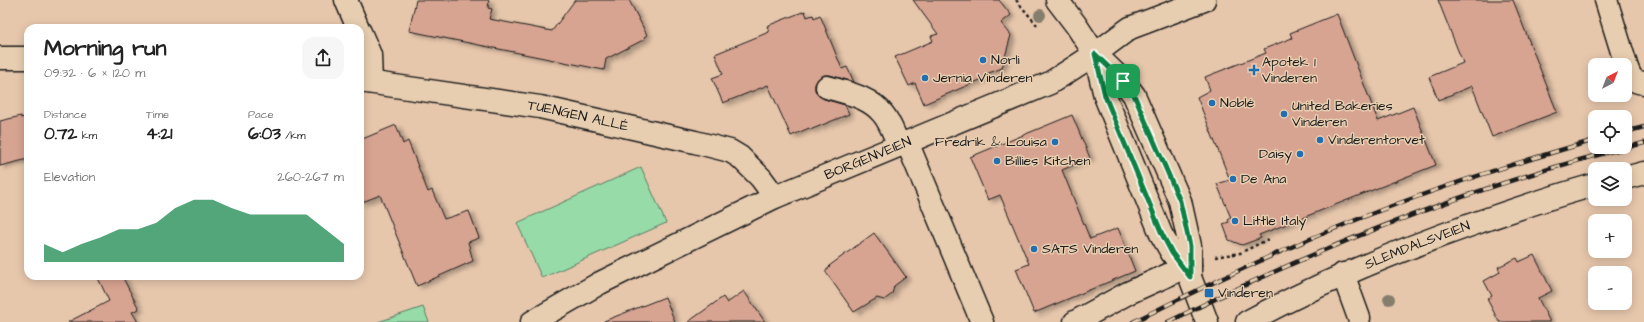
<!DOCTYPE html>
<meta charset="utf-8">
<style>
:root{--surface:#fff;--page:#f6f6f6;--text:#222;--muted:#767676;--accent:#0b8043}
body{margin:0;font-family:"Architects Daughter",sans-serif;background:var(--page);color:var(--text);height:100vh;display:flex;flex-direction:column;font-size:15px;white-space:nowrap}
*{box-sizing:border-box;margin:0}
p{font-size:13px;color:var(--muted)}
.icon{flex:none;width:22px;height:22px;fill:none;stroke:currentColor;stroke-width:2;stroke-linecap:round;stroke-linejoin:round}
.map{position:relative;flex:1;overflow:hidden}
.panel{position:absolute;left:24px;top:24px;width:340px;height:256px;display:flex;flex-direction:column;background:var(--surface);border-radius:12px;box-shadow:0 2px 10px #0003}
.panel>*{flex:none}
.needle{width:26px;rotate:42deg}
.tools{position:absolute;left:1588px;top:58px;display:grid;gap:8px}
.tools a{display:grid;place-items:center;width:44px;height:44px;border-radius:8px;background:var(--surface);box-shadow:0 2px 10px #0003;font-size:20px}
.pin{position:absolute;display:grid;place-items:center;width:34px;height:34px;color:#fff;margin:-17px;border-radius:8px;box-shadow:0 2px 6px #0006}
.round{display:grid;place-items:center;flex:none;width:42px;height:42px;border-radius:12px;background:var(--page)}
.summary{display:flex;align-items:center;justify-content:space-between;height:68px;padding:0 20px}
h1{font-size:22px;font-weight:700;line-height:30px}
.metrics{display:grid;grid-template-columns:repeat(3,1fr);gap:6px;height:68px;padding:4px 20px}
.metrics div{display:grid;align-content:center}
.metrics b{font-size:17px;font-weight:700}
.metrics small{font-size:11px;font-weight:400}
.metrics p{font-size:11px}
.chart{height:112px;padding:8px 20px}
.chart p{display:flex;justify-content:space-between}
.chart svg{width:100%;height:72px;margin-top:4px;fill:var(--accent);opacity:.7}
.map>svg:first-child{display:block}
.green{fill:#96dba8;stroke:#597c62}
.building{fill:#d8a492;stroke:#1c1c1c;filter:url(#shadow)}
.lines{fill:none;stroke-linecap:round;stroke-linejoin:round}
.minor-casing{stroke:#1c1c1c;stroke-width:25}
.major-casing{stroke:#1c1c1c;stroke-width:25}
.path{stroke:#1c1c1c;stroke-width:2.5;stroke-dasharray:3 3;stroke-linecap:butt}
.minor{stroke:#e8ceb0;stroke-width:22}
.major{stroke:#e8ceb0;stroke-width:22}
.rail-casing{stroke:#1c1c1c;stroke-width:4.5}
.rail{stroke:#e8ceb0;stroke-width:3;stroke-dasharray:9;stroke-linecap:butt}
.tree{fill:#857e6c}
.route-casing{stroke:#fff;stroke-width:8}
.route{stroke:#0b8043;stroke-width:5}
.poi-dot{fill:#1f6fb2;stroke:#e8ceb0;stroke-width:1.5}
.labels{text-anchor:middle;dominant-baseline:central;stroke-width:3;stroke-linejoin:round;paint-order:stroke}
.poi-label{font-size:14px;fill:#1c1c1c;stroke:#e8ceb0;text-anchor:start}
.street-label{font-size:14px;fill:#1c1c1c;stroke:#e8ceb0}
</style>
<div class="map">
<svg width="1644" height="322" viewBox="0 0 1644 322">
<defs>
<filter id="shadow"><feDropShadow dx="4.5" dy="2.5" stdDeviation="2" flood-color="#0004"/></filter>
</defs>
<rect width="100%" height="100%" fill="#e7c7ac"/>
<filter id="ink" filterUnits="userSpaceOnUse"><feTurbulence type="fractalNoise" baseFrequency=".025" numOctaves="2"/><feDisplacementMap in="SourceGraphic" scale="8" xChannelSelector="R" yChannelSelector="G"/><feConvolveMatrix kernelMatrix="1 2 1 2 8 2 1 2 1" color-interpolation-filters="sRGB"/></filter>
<g filter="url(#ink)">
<!-- green -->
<path class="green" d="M641,167L666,223L542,278L517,223Z
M423,307L429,322H378Z"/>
<!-- building -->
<path class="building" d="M416,0H489L488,8L492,9L489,19L552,31L575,0H629L647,35L644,37L645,39L606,59L604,70L409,31Z
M913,0H999L1011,15L1001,23L1011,35L1002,68L986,74L987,77L924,104L915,83L909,86L895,57L933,41L931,36L938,34Z
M1438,0H1513L1557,112L1492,137L1472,86L1438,100L1429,77L1463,63Z
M805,11L807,17L813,15L814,18L820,15L842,69L847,67L854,82L830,75H824L819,78L815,84V90L818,95L824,99L845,105L849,114L810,130L809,128L791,136L768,85L723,103L712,78L723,74L715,54L769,32L767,26Z
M1337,14L1378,121L1413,107L1436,165L1259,235L1261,238L1242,245L1229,240L1223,224L1229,222L1228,220L1231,218L1217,184L1230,180L1197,97L1210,90L1205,77L1266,53L1264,49L1292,38L1290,33Z
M1072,115L1090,158L1062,170L1090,239L1118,228L1135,271L1034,313L1016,269L1029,264L1000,195L988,200L970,157Z
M21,116V118L28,116V159L0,166V121Z
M396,125L403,144L408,141L428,192L432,190L444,219L469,211L479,238L468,242L473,261L417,286L380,195L360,203V140Z
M874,233L906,277L894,286L892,294L884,300L877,298L854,312L825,271L830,267L829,266Z
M1534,255L1552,291L1538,298L1550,322H1499L1487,299L1492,296L1484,281L1500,272L1498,267L1517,258L1519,262Z
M97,276H122L139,309L132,312L138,322H68L109,301Z
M744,291L765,322H688L723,297L727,303Z
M665,297L675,322H604V321Z"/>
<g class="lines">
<defs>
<g id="minor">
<path d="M346,0L358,28"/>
<path d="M1057,0L1076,25L1095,54L1123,81L1134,95L1180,201L1190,246V277"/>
<path d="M1606,0L1627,68C1631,78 1633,82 1644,83"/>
<path d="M360,32L370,55L371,82"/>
<path d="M1095,54L1105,96L1161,234L1172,253L1190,277L1207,322"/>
<path d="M0,58H28"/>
<path id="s1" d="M360,81L540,107L695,142L730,151L740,157L761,178L775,197"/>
<path d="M827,87C847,93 870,97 883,114C890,122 894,135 899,145"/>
<path d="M907,142L982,322"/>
<path d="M1343,274L1359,318"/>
<path id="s2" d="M532,322L600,283L775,197L1050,83L1095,54L1130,28L1204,0"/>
<path d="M1075,322L1128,293L1190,265"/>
</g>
<g id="major">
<path d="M1625,178L1644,173"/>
<path id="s3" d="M1247,322C1321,282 1399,250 1479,222C1517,209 1556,195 1595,185"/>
</g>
</defs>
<!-- minor casing -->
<use href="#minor" class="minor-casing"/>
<!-- major casing -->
<use href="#major" class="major-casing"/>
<!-- path -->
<path class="path" d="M1016,0L1037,25
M1215,257L1240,253L1271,238"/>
<!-- minor -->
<use href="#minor" class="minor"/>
<!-- major -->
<use href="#major" class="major"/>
<defs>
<path id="rail" d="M1625,132L1644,127
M1133,322C1226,275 1321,231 1419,196C1477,175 1536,157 1595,140
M1168,322C1318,247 1481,183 1644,143"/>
</defs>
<!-- rail casing -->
<use href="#rail" class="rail-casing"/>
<!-- rail -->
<use href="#rail" class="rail"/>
</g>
<!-- trees -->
<g class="tree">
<circle cx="1040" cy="15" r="6"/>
<circle cx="1389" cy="299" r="6"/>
</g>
</g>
<g class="lines" filter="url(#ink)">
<defs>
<path id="route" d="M1095,54L1123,81L1134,95L1180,201L1190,246V277L1172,253L1162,234L1105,96Z"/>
</defs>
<!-- route casing -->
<use href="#route" class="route-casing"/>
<!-- route -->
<use href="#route" class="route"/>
</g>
<!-- markers -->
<g class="poi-dot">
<circle cx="983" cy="60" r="4"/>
<path d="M1252 64h4v4h4v4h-4v4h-4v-4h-4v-4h4z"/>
<circle cx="925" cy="78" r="4"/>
<circle cx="1212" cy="103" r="4"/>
<circle cx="1284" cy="114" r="4"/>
<circle cx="1320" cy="140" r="4"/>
<circle cx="1055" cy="142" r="4"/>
<circle cx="1300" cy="154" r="4"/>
<circle cx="997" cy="161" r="4"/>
<circle cx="1233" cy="179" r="4"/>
<circle cx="1235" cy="221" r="4"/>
<circle cx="1034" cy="249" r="4"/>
<rect x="1204" y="288" width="10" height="10" rx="2"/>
</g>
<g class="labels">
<!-- poi labels -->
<g class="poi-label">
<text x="991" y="60">Norli</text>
<text x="1262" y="62">Apotek 1<tspan x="1262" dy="16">Vinderen</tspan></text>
<text x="933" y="78">Jernia Vinderen</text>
<text x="1220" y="103">Noblé</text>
<text x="1292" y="106">United Bakeries<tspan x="1292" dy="16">Vinderen</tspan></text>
<text x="1328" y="140">Vinderentorvet</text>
<text x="1047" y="142" text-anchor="end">Fredrik &amp; Louisa</text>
<text x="1292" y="154" text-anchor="end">Daisy</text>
<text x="1005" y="161">Billies Kitchen</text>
<text x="1241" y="179">De Ana</text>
<text x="1243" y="221">Little Italy</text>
<text x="1042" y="249">SATS Vinderen</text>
<text x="1218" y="293">Vinderen</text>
</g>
<!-- street labels -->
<g class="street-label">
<text stroke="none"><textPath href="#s1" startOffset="221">TUENGEN ALLÉ</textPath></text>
<text stroke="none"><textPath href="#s2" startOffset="374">BORGENVEIEN</textPath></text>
<text stroke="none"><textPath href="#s3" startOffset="187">SLEMDALSVEIEN</textPath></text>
</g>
</g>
</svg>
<div class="tools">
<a><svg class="needle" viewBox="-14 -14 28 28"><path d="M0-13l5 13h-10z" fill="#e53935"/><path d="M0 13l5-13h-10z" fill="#767676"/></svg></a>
<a><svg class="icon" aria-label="locate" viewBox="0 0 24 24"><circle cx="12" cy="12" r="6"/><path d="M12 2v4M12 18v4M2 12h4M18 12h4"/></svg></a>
<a><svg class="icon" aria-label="layers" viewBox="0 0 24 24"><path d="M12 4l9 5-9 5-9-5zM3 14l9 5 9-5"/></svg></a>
<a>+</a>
<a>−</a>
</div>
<div class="pin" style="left:1123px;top:81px;background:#1e9e55"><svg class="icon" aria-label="arrive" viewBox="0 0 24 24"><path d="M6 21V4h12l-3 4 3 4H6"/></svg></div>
<section class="panel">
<div class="summary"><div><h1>Morning run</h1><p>09:32 · 6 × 120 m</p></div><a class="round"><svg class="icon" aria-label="share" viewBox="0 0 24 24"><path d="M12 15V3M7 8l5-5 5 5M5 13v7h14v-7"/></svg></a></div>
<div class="metrics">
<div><p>Distance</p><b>0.72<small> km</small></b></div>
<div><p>Time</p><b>4:21</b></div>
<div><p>Pace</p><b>6:03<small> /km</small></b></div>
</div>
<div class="chart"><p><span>Elevation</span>260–267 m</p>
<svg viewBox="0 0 160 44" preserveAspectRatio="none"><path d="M0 44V33L10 38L20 33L30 29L40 24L50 24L60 20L70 11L80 6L90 6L100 11L110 15L120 15L130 15L140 15L150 24L160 33V44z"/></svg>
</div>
</section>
</div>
